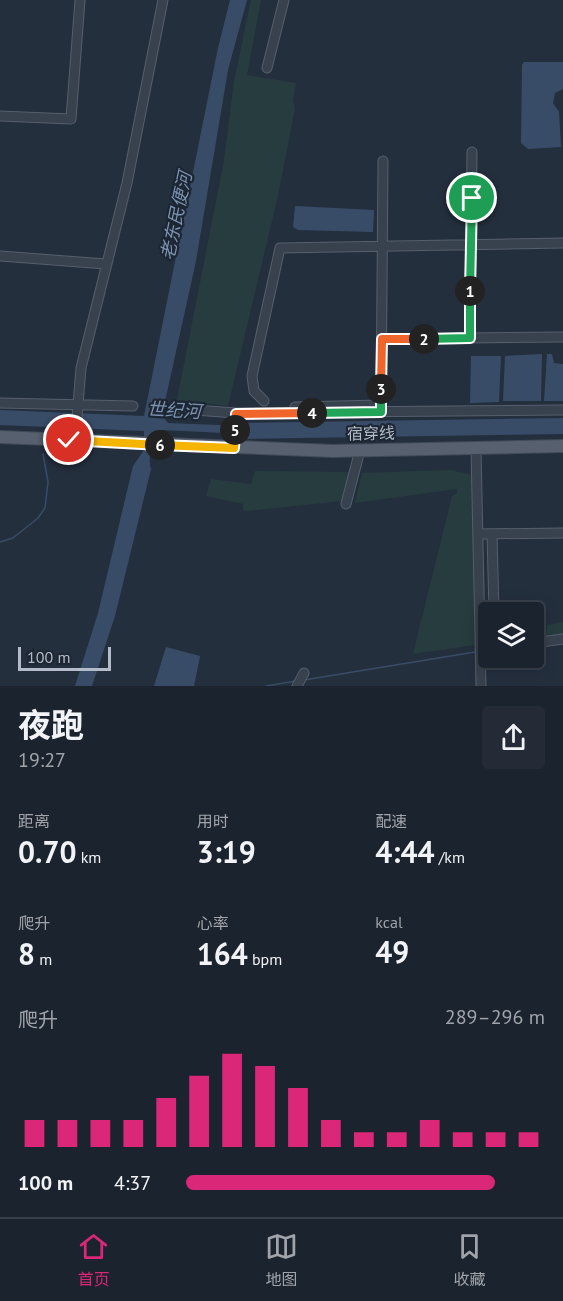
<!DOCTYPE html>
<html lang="zh">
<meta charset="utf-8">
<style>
:root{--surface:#1b232e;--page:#242b36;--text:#f1f3f6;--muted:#a0a4aa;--line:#39404a;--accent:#db2777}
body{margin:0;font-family:"PT Sans","Noto Sans SC",sans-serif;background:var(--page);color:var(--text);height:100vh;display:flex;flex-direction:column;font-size:22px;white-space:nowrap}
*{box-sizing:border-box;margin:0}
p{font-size:20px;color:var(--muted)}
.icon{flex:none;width:33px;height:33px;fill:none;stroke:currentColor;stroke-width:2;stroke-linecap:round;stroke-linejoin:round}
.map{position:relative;height:686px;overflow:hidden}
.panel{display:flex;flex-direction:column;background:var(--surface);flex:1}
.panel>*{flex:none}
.buttons{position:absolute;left:478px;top:602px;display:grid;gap:12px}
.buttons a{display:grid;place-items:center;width:66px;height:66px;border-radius:6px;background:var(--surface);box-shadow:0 3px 15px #0003,0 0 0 2px var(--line);font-size:30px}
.scale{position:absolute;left:18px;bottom:15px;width:93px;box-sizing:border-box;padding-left:6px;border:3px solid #b4bcc9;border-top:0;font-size:16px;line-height:21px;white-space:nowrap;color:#b4bcc9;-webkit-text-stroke:4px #1d2633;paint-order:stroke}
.pin{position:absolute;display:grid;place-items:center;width:51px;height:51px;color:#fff;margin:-26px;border:3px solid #fff;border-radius:50%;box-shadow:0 2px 6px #0007}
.km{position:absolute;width:30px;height:30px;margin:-15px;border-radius:50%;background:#222;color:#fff;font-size:16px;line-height:30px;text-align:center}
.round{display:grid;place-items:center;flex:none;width:63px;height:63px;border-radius:6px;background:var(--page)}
.headline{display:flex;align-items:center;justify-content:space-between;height:102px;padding:0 18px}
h1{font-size:33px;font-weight:700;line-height:45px}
.figures{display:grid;grid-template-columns:repeat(3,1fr);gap:9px;height:102px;padding:6px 18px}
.figures div{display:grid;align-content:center}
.figures b{font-size:30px;font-weight:700}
.figures small{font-size:16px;font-weight:400}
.figures p{font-size:16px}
.chart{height:168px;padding:12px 18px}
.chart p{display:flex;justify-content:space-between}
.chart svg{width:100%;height:108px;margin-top:6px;stroke:var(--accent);stroke-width:6}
ul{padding:0 18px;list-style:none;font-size:20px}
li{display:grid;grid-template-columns:96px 72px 1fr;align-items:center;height:45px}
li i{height:15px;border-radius:8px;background:var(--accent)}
.tab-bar{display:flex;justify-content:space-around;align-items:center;height:84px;border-top:2px solid var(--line);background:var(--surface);font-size:16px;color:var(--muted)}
.tab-bar a{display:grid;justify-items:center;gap:3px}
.tab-bar .active{color:var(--accent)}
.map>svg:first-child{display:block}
.green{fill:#263c3f}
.water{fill:#394c67}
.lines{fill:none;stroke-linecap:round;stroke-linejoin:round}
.stream{stroke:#394c67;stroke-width:1.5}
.minor-casing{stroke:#565f6c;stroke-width:11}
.major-casing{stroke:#414a57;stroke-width:14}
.minor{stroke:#38414e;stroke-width:9}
.major{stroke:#56606e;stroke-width:12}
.split-1-casing{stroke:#fff;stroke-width:12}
.split-2-casing{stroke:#fff;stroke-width:12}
.split-3-casing{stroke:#fff;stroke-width:12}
.split-4-casing{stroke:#fff;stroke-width:12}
.split-5-casing{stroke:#fff;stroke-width:12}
.split-6-casing{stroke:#fff;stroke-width:12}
.split-7-casing{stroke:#fff;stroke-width:12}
.split-1{stroke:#22a559;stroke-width:8}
.split-2{stroke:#22a559;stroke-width:8}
.split-3{stroke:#f0652b;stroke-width:8}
.split-4{stroke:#22a559;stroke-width:8}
.split-5{stroke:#f0652b;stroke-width:8}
.split-6{stroke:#f5b400;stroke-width:8}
.split-7{stroke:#f5b400;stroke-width:8}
.labels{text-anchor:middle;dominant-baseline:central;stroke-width:4.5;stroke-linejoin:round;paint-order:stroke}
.street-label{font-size:16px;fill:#b4bcc9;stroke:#1d2633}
.water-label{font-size:18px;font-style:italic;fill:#7c92b1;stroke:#1d2633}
</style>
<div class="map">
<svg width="563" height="686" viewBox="0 0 563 686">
<rect width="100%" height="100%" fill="#242f3e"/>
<!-- green -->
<path class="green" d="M251,0H261L247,75L296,83L293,100L295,109L277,200L228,406L177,400L224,160L234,81Z
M451,470L472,475L474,645L413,654L452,496L457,493V489L355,503L362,473Z
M255,471L351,472L343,501L247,511L243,510V504L206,496L211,479L251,484Z
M563,622V635L534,640V632L547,630V625Z"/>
<!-- water -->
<path class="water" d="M230,0H247L228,70L196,261L162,415L168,423L245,426L246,423L563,418V434L246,439L245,434L162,430C152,439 147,457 151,469L115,616L92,686H75L98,613L133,466L144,450V431L0,425V410L144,416L218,48Z
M563,62V89L555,93L553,103L559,112L561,147L528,149L521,143L522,65L524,62Z
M295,206L374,210L373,232L298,230L293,227Z
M542,354L541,401H503L505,356Z
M547,354H552L554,363L563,364V401H544Z
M471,356H501L499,402L470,403Z
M166,647L200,656L194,686H154Z"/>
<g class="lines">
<!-- stream -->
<path class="stream" d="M0,542L13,538L38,518L45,508L48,482L43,454
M304,680L475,652
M266,686L296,681"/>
<defs>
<path id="minor" d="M267,68L284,0
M0,116L71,119L80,0
M0,256L106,264
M470,338L472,152
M382,339L563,337
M264,401L254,391L252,376L280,248L563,243
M0,403L133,406
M295,407L381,405
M180,409L236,413L563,410
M381,412L383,161
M75,441L81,368L127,183L163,0
M234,448L236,413
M476,448L481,686
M346,504L360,450
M478,534L563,533
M492,534L494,612
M534,643L563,639
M297,686L304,673"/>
<path id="major" d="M0,437L333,451L563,446"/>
</defs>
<!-- minor casing -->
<use href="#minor" class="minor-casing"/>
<!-- major casing -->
<use href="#major" class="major-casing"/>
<!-- minor -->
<use href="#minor" class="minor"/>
<!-- major -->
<use href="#major" class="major"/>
</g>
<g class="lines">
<defs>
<path id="split-1" d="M470,291L472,198"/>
<path id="split-2" d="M424,339L470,338V291"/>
<path id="split-3" d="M381,389L382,339H424"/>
<path id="split-4" d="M312,413L381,412V389"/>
<path id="split-5" d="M235,430L236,414L312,413"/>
<path id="split-6" d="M160,445L234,448L235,430"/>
<path id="split-7" d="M69,440L160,445"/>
</defs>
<!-- split-1 casing -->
<use href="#split-1" class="split-1-casing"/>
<!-- split-2 casing -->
<use href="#split-2" class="split-2-casing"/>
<!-- split-3 casing -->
<use href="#split-3" class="split-3-casing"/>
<!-- split-4 casing -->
<use href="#split-4" class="split-4-casing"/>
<!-- split-5 casing -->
<use href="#split-5" class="split-5-casing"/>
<!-- split-6 casing -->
<use href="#split-6" class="split-6-casing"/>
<!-- split-7 casing -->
<use href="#split-7" class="split-7-casing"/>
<!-- split-1 -->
<use href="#split-1" class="split-1"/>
<!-- split-2 -->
<use href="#split-2" class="split-2"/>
<!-- split-3 -->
<use href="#split-3" class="split-3"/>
<!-- split-4 -->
<use href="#split-4" class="split-4"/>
<!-- split-5 -->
<use href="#split-5" class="split-5"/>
<!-- split-6 -->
<use href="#split-6" class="split-6"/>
<!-- split-7 -->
<use href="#split-7" class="split-7"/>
</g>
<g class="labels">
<!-- street labels -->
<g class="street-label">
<text transform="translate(371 433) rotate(-1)">宿穿线</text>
</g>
<!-- water labels -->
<g class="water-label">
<text transform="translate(176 216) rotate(-78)">老东民便河</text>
<text transform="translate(174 410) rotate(3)">世纪河</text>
</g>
</g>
</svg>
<div class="buttons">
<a><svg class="icon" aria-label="layers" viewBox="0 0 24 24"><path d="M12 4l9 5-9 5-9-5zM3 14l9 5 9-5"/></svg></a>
</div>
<div class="scale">100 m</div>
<div class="pin" style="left:472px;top:198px;background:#1e9e55"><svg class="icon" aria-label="arrive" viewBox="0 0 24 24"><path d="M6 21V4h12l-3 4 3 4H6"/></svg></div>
<div class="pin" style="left:69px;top:440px;background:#d93025"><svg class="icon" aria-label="check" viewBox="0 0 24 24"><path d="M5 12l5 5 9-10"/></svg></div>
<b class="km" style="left:470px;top:291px">1</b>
<b class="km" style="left:424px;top:339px">2</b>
<b class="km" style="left:381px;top:389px">3</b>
<b class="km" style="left:312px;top:413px">4</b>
<b class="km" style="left:235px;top:430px">5</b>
<b class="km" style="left:160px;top:445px">6</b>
</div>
<section class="panel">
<div class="headline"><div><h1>夜跑</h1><p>19:27</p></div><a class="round"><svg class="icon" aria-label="share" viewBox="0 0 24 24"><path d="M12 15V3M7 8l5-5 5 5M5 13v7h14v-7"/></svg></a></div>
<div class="figures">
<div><p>距离</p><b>0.70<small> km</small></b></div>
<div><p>用时</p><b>3:19</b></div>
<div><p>配速</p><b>4:44<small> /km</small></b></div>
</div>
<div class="figures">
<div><p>爬升</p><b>8<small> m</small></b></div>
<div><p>心率</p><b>164<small> bpm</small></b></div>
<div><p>kcal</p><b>49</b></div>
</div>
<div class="chart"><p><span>爬升</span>289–296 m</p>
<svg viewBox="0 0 160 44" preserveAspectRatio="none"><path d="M5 44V33M15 44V33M25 44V33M35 44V33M45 44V24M55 44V15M65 44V6M75 44V11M85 44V20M95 44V33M105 44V38M115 44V38M125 44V33M135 44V38M145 44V38M155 44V38"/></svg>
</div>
<ul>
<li><b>100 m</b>4:37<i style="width:86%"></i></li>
</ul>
</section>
<nav class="tab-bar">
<a class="active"><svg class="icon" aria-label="home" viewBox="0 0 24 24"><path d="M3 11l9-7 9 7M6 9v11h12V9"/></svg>首页</a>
<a><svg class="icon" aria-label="map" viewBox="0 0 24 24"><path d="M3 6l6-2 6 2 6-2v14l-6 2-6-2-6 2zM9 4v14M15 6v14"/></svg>地图</a>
<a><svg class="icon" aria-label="saved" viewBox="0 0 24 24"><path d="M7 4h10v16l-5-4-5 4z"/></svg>收藏</a>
</nav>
